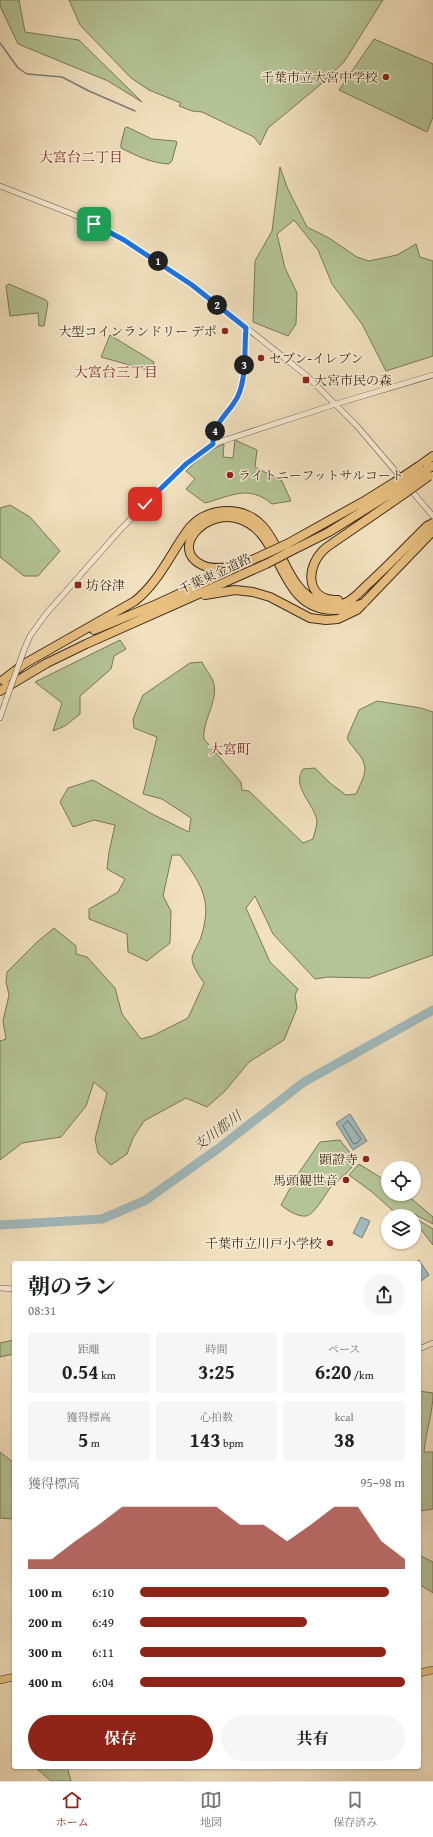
<!DOCTYPE html>
<html lang="ja">
<meta charset="utf-8">
<style>
:root{--surface:#fff;--page:#f6f6f6;--text:#202124;--muted:#757577;--line:#e0e0e0;--accent:#8f2418}
body{margin:0;font-family:"Gentium Book Plus","Noto Serif JP",serif;background:var(--page);color:var(--text);height:100vh;display:flex;flex-direction:column;font-size:15px;white-space:nowrap}
*{box-sizing:border-box;margin:0}
p{font-size:13px;color:var(--muted)}
.icon{flex:none;width:22px;height:22px;fill:none;stroke:currentColor;stroke-width:2;stroke-linecap:round;stroke-linejoin:round}
.map{position:relative;flex:1;overflow:hidden}
.side{position:absolute;left:12px;top:1261px;width:409px;height:508px;display:flex;flex-direction:column;background:var(--surface);border-radius:4px;box-shadow:0 1px 3px #0004}
.side>*{flex:none}
.fabs{position:absolute;left:381px;top:1161px;display:grid;gap:8px}
.fabs a{display:grid;place-items:center;width:40px;height:40px;border-radius:50%;background:var(--surface);box-shadow:0 1px 3px #0004;font-size:20px}
.pin{position:absolute;display:grid;place-items:center;width:34px;height:34px;color:#fff;margin:-17px;border-radius:8px;box-shadow:0 2px 6px #0006}
.km{position:absolute;width:20px;height:20px;margin:-10px;border-radius:50%;background:#222;color:#fff;font-size:11px;line-height:20px;text-align:center}
.round{display:grid;place-items:center;flex:none;width:42px;height:42px;border-radius:21px;background:var(--page)}
.overview{display:flex;align-items:center;justify-content:space-between;height:68px;padding:0 16px}
h1{font-size:22px;font-weight:700;line-height:30px}
.metrics{display:grid;grid-template-columns:repeat(3,1fr);gap:6px;height:68px;padding:4px 16px}
.metrics div{display:grid;align-content:center;border-radius:4px;background:var(--page);text-align:center}
.metrics b{font-size:20px;font-weight:700}
.metrics small{font-size:11px;font-weight:400}
.metrics p{font-size:11px}
.chart{height:112px;padding:8px 16px}
.chart p{display:flex;justify-content:space-between}
.chart svg{width:100%;height:72px;margin-top:4px;fill:var(--accent);opacity:.7}
.button{display:flex;gap:8px;margin-top:auto;padding:8px 16px}
.button a{flex:1;height:46px;border-radius:24px;background:var(--accent);color:#fff;font-size:16px;font-weight:700;line-height:46px;text-align:center}
.button a+a{background:var(--page);color:var(--text)}
ul{padding:0 16px;list-style:none;font-size:13px}
li{display:grid;grid-template-columns:64px 48px 1fr;align-items:center;height:30px}
li i{height:10px;border-radius:5px;background:var(--accent)}
.tab-bar{display:flex;justify-content:space-around;align-items:center;height:56px;border-top:1px solid var(--line);background:var(--surface);font-size:11px;color:var(--muted)}
.tab-bar a{display:grid;justify-items:center;gap:2px}
.tab-bar .selected{color:var(--accent)}
.map>svg:first-child{display:block}
.green{fill:#b4c497;stroke:#797859}
.water{fill:#a1babd;stroke:#79817c}
.lines{fill:none;stroke-linecap:round;stroke-linejoin:round}
.shore{stroke:#70736c;stroke-width:1}
.stream{stroke:#79817c;stroke-width:1.5}
.river{stroke:#a1babd;stroke-width:9}
.minor-casing{stroke:#6b5944;stroke-width:6}
.major-casing{stroke:#3e2c1b;stroke-width:8}
.highway-casing{stroke:#3e2c1b;stroke-width:10}
.minor{stroke:#f7ecd5;stroke-width:5}
.major{stroke:#e9c080;stroke-width:7}
.highway{stroke:#e9c080;stroke-width:8}
.minor-bridge-casing{stroke:#6b5944;stroke-width:6;stroke-linecap:butt}
.highway-bridge-casing{stroke:#3e2c1b;stroke-width:10;stroke-linecap:butt}
.minor-bridge{stroke:#f7ecd5;stroke-width:5}
.highway-bridge{stroke:#e9c080;stroke-width:8}
.route-casing{stroke:#fff;stroke-width:8}
.route{stroke:#1a73e8;stroke-width:5}
.poi-dot{fill:#8f2418;stroke:#f7ecd5;stroke-width:1.5}
.labels{text-anchor:middle;dominant-baseline:central;stroke-width:3;stroke-linejoin:round;paint-order:stroke}
.poi-label{font-size:13px;fill:#3e2c1b;stroke:#f7ecd5;text-anchor:end}
.street-label{font-size:13px;fill:#3e2c1b;stroke:#f7ecd5}
.neighbourhood-label{font-size:14px;fill:#7a1f14;stroke:#f7ecd5}
.water-label{font-size:14px;font-style:italic;fill:#575044;stroke:#f7ecd5}
</style>
<div class="map">
<svg width="433" height="1781" viewBox="0 0 433 1781">
<rect width="100%" height="100%" fill="#f2e1bf"/>
<filter id="stains"><feTurbulence type="fractalNoise" baseFrequency=".005" numOctaves="4"/><feColorMatrix values="0 0 0 0 .2 0 0 0 0 .09 0 0 0 0 .02 0 0 0 .5 -.17"/></filter>
<radialGradient id="worn" r=".72"><stop offset=".6" stop-color="#630" stop-opacity="0"/><stop offset="1" stop-color="#630" stop-opacity=".3"/></radialGradient>
<!-- green -->
<path class="green" d="M0,0H19L25,32L79,40L142,102L108,81L18,44L0,6Z
M69,0H383L344,62L320,85L268,128L260,145L254,137L202,112L192,111L179,106L181,103L149,90L131,78L80,25Z
M374,39L433,64V117L427,132L339,90Z
M127,127L152,139L175,141L177,142L172,161L169,164C151,163 137,156 121,148V144L125,128Z
M280,167L287,187L307,227L329,238L357,257L369,261L397,255L416,244L420,257L433,261V356L386,371L362,324L332,284L318,250L294,220L277,234L285,268L297,293L296,324L288,336L253,322L255,261L272,231Z
M9,284L46,300L48,303L44,326H39L38,313L10,316L6,286Z
M110,335L154,362L153,370L151,371L101,357Z
M235,440L257,450L255,467L282,481L291,501L272,504C248,484 232,496 205,503L186,489L195,479L186,471L206,452L224,444L223,457L233,458Z
M10,505L30,517L60,551L38,576H24L0,557V508Z
M120,640L126,649L114,656L111,669L80,696V714L65,726L53,731L62,703L35,682Z
M202,662C205,669 210,674 213,681C220,699 202,720 204,739L241,782L242,790L249,791L303,843L313,839C314,834 317,826 317,821C314,803 291,787 303,769L315,768L330,783L346,795L356,794C364,776 371,767 356,751C353,746 349,743 347,738L359,710L377,701L421,708L433,712V955L369,978L328,977L315,979L273,934L255,896L246,908L270,962L298,989L295,995L297,1008L284,1040L249,1062L225,1091L207,1107L186,1098L144,1121L133,1138L127,1154L111,1165L98,1153L95,1139L107,1093L94,1082L86,1106L61,1137L22,1143L0,1160V1041L6,1039L3,1021L9,995L6,982L7,972L37,942L54,928L76,946V954L87,957L115,988L122,1014L141,1039L152,1036L188,1018L204,983C200,977 192,966 192,959C192,953 199,944 201,937C213,900 201,884 180,855H172L163,896L171,911L170,943L147,961L128,952L127,934L89,919V909L118,892L125,879L107,869L109,852L115,825L94,820L73,827L60,802L68,788L93,780L154,815L189,832L191,818L162,799L143,794L157,737L134,728L133,719L143,695L190,663Z
M340,1140C344,1146 353,1154 354,1161C354,1170 336,1181 330,1188C325,1195 314,1215 306,1216C297,1217 287,1210 281,1205L296,1177L320,1142Z
M359,1164L388,1182V1194H406L433,1217V1224L414,1214L410,1216H399L372,1192L349,1175Z
M415,1218L433,1229V1245L414,1220Z
M14,1340V1354L0,1357V1343Z
M419,1391L433,1393C433,1413 426,1431 424,1452H433V1509L419,1511Z
M0,1452L14,1463V1519L0,1518Z
M419,1555L433,1562V1593L419,1584Z
M35,1767H67L71,1781H51Z"/>
<!-- water -->
<path class="water" d="M350,1114L367,1141L353,1150L336,1123Z
M361,1217L370,1221L362,1238L353,1233Z
M419,1260L429,1275L421,1281L419,1277V1263H415Z"/>
<g class="lines">
<!-- shore -->
<path class="shore" d="M348,1121L361,1139L356,1144L353,1143L343,1126Z"/>
<!-- stream -->
<path class="stream" d="M0,43L18,68L27,74L62,77L89,91L135,111"/>
<!-- river -->
<path class="river" d="M0,1225L102,1219L146,1200L219,1148L304,1082L433,1010"/>
<defs>
<path id="minor" d="M0,186L72,214L98,226L124,240L193,285L307,376L357,426L403,480
M213,444C211,424 230,413 238,396C247,377 244,348 246,328
M409,488L433,516
M24,650L30,636L46,614L120,530L171,478L186,464L213,444L336,404L433,375
M0,718L6,700
M0,1288L14,1289
M419,1349L433,1343"/>
<path id="major" d="M419,1673L433,1670
M0,1680L14,1677"/>
<path id="highway" d="M419,466L433,456
M426,470L433,466
M287,544L366,500L395,482
M289,552L329,532L398,489
M238,567C226,566 214,571 202,565C169,549 205,508 239,519C285,533 276,611 335,610C345,610 354,606 364,603
M205,595L235,590L253,592L270,597L310,618L326,620L338,619L357,610L433,531
M338,600C304,601 305,564 327,547L404,494
M94,630L157,604L263,555
M3,680L24,664L135,601C160,581 171,552 190,527C200,516 213,511 228,511C285,512 275,587 321,603C329,606 337,606 345,603C353,600 360,592 366,586C387,567 407,546 427,526L433,523
M0,691L47,663L86,644L266,564"/>
</defs>
<!-- minor casing -->
<use href="#minor" class="minor-casing"/>
<!-- major casing -->
<use href="#major" class="major-casing"/>
<!-- highway casing -->
<use href="#highway" class="highway-casing"/>
<!-- minor -->
<use href="#minor" class="minor"/>
<!-- major -->
<use href="#major" class="major"/>
<!-- highway -->
<use href="#highway" class="highway"/>
<defs>
<path id="minor-bridge" d="M6,700L24,650"/>
<path id="highway-bridge" d="M395,482L419,466
M398,489L426,470
M404,494L429,476
M263,555L287,544
M266,564L289,552"/>
</defs>
<!-- minor-bridge casing -->
<use href="#minor-bridge" class="minor-bridge-casing"/>
<!-- highway-bridge casing -->
<use href="#highway-bridge" class="highway-bridge-casing"/>
<!-- minor-bridge -->
<use href="#minor-bridge" class="minor-bridge"/>
<!-- highway-bridge -->
<use href="#highway-bridge" class="highway-bridge"/>
</g>
<g class="lines">
<defs>
<path id="route" d="M94,224L124,240L192,285L246,328C244,349 247,376 238,396C230,413 211,424 213,444L186,464L145,504"/>
</defs>
<!-- route casing -->
<use href="#route" class="route-casing"/>
<!-- route -->
<use href="#route" class="route"/>
</g>
<!-- markers -->
<g class="poi-dot">
<circle cx="386" cy="77" r="4"/>
<circle cx="225" cy="331" r="4"/>
<circle cx="261" cy="358" r="4"/>
<rect x="302" y="376" width="8" height="8" rx="2"/>
<circle cx="230" cy="475" r="4"/>
<rect x="74" y="581" width="8" height="8" rx="2"/>
<circle cx="366" cy="1159" r="4"/>
<circle cx="346" cy="1180" r="4"/>
<circle cx="330" cy="1243" r="4"/>
</g>
<g class="labels">
<!-- poi labels -->
<g class="poi-label">
<text x="378" y="77">千葉市立大宮中学校</text>
<text x="217" y="331">大型コインランドリー デポ</text>
<text x="269" y="358" text-anchor="start">セブン-イレブン</text>
<text x="314" y="380" text-anchor="start">大宮市民の森</text>
<text x="238" y="475" text-anchor="start">ライトニーフットサルコート</text>
<text x="86" y="585" text-anchor="start">坊谷津</text>
<text x="358" y="1159">顕證寺</text>
<text x="338" y="1180">馬頭観世音</text>
<text x="322" y="1243">千葉市立川戸小学校</text>
</g>
<!-- street labels -->
<g class="street-label">
<text transform="translate(215 574) rotate(-25)">千葉東金道路</text>
</g>
<!-- neighbourhood labels -->
<g class="neighbourhood-label">
<text x="81" y="157">大宮台二丁目</text>
<text x="116" y="372">大宮台三丁目</text>
<text x="230" y="749">大宮町</text>
</g>
<!-- water labels -->
<g class="water-label">
<text transform="translate(217 1131) rotate(-37)">支川都川</text>
</g>
</g>
<rect width="100%" height="100%" filter="url(#stains)"/>
<rect width="100%" height="100%" fill="url(#worn)"/>
</svg>
<div class="fabs">
<a><svg class="icon" aria-label="locate" viewBox="0 0 24 24"><circle cx="12" cy="12" r="6"/><path d="M12 2v4M12 18v4M2 12h4M18 12h4"/></svg></a>
<a><svg class="icon" aria-label="layers" viewBox="0 0 24 24"><path d="M12 4l9 5-9 5-9-5zM3 14l9 5 9-5"/></svg></a>
</div>
<div class="pin" style="left:94px;top:224px;background:#1e9e55"><svg class="icon" aria-label="arrive" viewBox="0 0 24 24"><path d="M6 21V4h12l-3 4 3 4H6"/></svg></div>
<div class="pin" style="left:145px;top:504px;background:#d93025"><svg class="icon" aria-label="check" viewBox="0 0 24 24"><path d="M5 12l5 5 9-10"/></svg></div>
<b class="km" style="left:158px;top:261px">1</b>
<b class="km" style="left:217px;top:305px">2</b>
<b class="km" style="left:244px;top:365px">3</b>
<b class="km" style="left:215px;top:431px">4</b>
<section class="side">
<div class="overview"><div><h1>朝のラン</h1><p>08:31</p></div><a class="round"><svg class="icon" aria-label="share" viewBox="0 0 24 24"><path d="M12 15V3M7 8l5-5 5 5M5 13v7h14v-7"/></svg></a></div>
<div class="metrics">
<div><p>距離</p><b>0.54<small> km</small></b></div>
<div><p>時間</p><b>3:25</b></div>
<div><p>ペース</p><b>6:20<small> /km</small></b></div>
</div>
<div class="metrics">
<div><p>獲得標高</p><b>5<small> m</small></b></div>
<div><p>心拍数</p><b>143<small> bpm</small></b></div>
<div><p>kcal</p><b>38</b></div>
</div>
<div class="chart"><p><span>獲得標高</span>95–98 m</p>
<svg viewBox="0 0 160 44" preserveAspectRatio="none"><path d="M0 44V38L10 38L20 27L30 17L40 6L50 6L60 6L70 6L80 6L90 17L100 17L110 27L120 17L130 6L140 6L150 27L160 38V44z"/></svg>
</div>
<ul>
<li><b>100 m</b>6:10<i style="width:94%"></i></li>
<li><b>200 m</b>6:49<i style="width:63%"></i></li>
<li><b>300 m</b>6:11<i style="width:93%"></i></li>
<li><b>400 m</b>6:04<i style="width:100%"></i></li>
</ul>
<div class="button"><a>保存</a><a>共有</a></div>
</section>
</div>
<nav class="tab-bar">
<a class="selected"><svg class="icon" aria-label="home" viewBox="0 0 24 24"><path d="M3 11l9-7 9 7M6 9v11h12V9"/></svg>ホーム</a>
<a><svg class="icon" aria-label="map" viewBox="0 0 24 24"><path d="M3 6l6-2 6 2 6-2v14l-6 2-6-2-6 2zM9 4v14M15 6v14"/></svg>地図</a>
<a><svg class="icon" aria-label="saved" viewBox="0 0 24 24"><path d="M7 4h10v16l-5-4-5 4z"/></svg>保存済み</a>
</nav>
